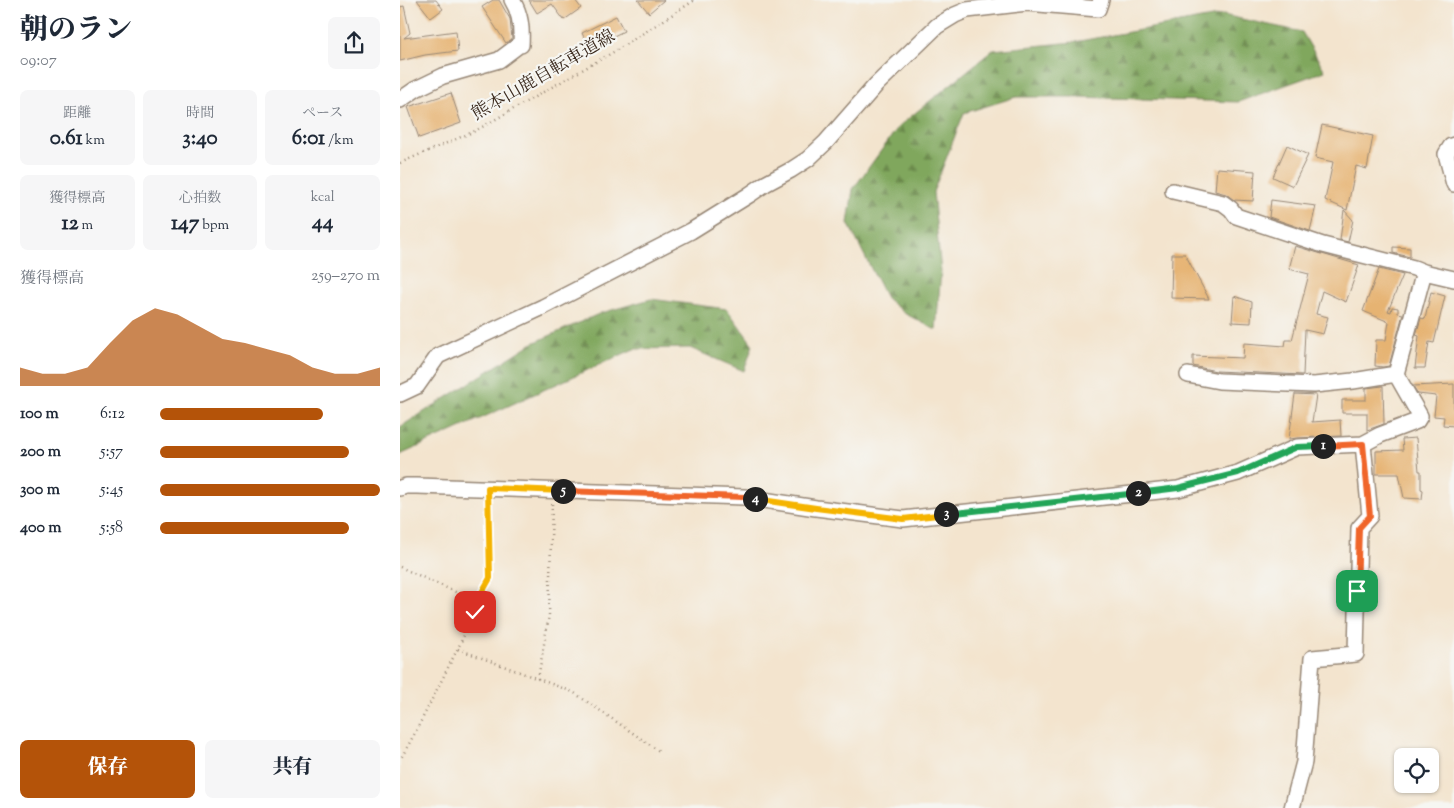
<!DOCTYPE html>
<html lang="ja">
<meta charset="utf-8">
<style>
:root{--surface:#fff;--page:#f6f6f7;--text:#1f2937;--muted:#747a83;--accent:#b45309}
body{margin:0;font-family:"Sorts Mill Goudy","Noto Serif JP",serif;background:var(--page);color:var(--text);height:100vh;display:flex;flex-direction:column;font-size:19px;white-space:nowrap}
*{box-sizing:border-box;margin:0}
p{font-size:16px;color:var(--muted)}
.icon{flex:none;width:28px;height:28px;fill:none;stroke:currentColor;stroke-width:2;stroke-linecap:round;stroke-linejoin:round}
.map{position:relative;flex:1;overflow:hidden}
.side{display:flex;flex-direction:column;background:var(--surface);width:400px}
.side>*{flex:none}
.fabs{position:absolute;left:994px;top:748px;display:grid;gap:10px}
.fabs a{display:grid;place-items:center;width:45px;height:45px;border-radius:8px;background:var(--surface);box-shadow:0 1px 4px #0004;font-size:25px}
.pin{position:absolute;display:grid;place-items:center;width:42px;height:42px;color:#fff;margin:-21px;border-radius:10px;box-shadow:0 2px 8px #0006}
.km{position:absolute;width:25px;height:25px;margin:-12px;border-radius:50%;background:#222;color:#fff;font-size:14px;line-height:25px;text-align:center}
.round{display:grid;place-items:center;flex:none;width:52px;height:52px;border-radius:8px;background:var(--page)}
.overview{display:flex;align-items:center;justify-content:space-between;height:85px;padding:0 20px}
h1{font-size:28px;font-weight:800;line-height:38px}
.stats{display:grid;grid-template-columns:repeat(3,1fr);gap:8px;height:85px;padding:5px 20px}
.stats div{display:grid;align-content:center;border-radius:8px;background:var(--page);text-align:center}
.stats b{font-size:21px;font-weight:800}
.stats small{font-size:14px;font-weight:400}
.stats p{font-size:14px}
.chart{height:140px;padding:10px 20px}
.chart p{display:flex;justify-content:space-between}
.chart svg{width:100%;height:90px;margin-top:5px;fill:var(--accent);opacity:.7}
.primary-button{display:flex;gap:10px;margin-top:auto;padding:10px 20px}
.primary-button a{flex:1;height:58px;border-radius:8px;background:var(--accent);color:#fff;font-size:20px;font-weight:800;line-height:58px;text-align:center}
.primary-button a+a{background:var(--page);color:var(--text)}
ul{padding:0 20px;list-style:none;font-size:16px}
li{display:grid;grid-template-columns:80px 60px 1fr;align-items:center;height:38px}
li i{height:12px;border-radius:6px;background:var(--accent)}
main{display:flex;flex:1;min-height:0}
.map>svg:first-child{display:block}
.forest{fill:url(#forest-firs);stroke:#5e683e}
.building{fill:#e6b372}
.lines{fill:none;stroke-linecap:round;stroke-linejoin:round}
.minor-casing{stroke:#978776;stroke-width:18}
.path{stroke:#978776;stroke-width:2.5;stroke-dasharray:1 4;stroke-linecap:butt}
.minor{stroke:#fff;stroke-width:15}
.split-1-casing{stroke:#fff;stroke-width:10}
.split-2-casing{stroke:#fff;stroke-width:10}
.split-3-casing{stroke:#fff;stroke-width:10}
.split-4-casing{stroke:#fff;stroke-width:10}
.split-5-casing{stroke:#fff;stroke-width:10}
.split-6-casing{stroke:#fff;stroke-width:10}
.split-1{stroke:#f0652b;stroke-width:6}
.split-2{stroke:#22a559;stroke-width:6}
.split-3{stroke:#22a559;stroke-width:6}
.split-4{stroke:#f5b400;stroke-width:6}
.split-5{stroke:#f0652b;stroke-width:6}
.split-6{stroke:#f5b400;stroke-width:6}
.labels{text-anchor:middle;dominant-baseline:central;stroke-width:4.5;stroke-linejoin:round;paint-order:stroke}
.street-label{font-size:18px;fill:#3b2a1e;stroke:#f6f6f2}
</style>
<main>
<section class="side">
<div class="overview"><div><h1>朝のラン</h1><p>09:07</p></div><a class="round"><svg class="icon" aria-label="share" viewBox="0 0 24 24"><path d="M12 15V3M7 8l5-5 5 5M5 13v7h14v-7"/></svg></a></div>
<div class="stats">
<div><p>距離</p><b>0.61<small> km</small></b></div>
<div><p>時間</p><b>3:40</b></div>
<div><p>ペース</p><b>6:01<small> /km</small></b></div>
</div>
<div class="stats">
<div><p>獲得標高</p><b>12<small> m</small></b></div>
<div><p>心拍数</p><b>147<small> bpm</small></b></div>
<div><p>kcal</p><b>44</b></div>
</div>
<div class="chart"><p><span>獲得標高</span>259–270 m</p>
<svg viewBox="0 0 160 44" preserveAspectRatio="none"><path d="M0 44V35L10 38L20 38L30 35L40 23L50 12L60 6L70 9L80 15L90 21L100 23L110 26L120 29L130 35L140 38L150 38L160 35V44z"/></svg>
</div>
<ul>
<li><b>100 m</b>6:12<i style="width:74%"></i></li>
<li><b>200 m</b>5:57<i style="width:86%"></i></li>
<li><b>300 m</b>5:45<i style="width:100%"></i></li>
<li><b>400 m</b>5:58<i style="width:86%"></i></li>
</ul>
<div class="primary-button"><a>保存</a><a>共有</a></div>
</section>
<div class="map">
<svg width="1054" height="808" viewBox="0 0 1054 808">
<defs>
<pattern id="forest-firs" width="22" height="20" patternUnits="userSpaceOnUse" patternTransform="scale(1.25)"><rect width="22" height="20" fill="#80a75d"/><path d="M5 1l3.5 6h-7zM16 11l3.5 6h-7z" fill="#6a884c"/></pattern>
</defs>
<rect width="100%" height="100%" fill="#f6f6f2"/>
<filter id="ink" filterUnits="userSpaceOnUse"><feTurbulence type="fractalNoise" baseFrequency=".02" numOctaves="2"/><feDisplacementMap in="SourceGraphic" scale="10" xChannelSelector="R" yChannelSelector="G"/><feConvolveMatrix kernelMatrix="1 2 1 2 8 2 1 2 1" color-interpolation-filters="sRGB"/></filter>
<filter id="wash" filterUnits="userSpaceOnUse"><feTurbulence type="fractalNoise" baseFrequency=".0096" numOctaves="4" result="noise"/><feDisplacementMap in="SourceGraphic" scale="20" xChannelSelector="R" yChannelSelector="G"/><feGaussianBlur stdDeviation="1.12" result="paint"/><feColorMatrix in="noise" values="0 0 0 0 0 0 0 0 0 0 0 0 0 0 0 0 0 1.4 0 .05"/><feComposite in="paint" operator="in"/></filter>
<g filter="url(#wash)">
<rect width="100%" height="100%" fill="#f3e4ce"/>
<!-- forest -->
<path class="forest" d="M823,15L902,32L925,71L838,102L677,97H616L564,113L533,192L541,272L536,330L504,313L486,298L448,223L453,189L499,126L593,50L674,42Z
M251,299L327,309L353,345L344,371L290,348L234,349L0,455V427L131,344L201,313Z"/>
<g id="blocks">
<!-- building -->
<path class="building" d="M17,0H36L43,9L31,18Z
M93,0H99L110,19L112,39L106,43L82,7Z
M129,0H175L181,8L164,20L152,4L137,13Z
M238,0H264L249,13Z
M4,6L10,33L4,38L56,31L58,51L25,55L0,61V7Z
M216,16L224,31L189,48L182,33Z
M51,93L61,123L19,138L8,107Z
M922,125L973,136L967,169L956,166L947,210L925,200L933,162L915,158Z
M887,145L908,155L893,186L873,177Z
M817,168L855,171L853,201L834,200L826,194L815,191Z
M871,200L916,206L910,231L869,217Z
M944,210L953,220L948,242L940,240Z
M895,246L959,265L946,302L922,291L916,314L928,317L923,334L905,330L903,375L816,371L793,366V356L843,358L844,343L885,346L886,340H892L909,274L889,269Z
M993,247L1010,248V257L993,253Z
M772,254H785L809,299L771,298Z
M979,269L1003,275L988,311L991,312L992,307L998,308V313L1003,314L989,366L983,367L975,366L976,340H986L989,322L963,311Z
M1031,292L1045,296L1034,343L1029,342L1025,368H1015L1019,336L1016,335L1021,318L1025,319Z
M834,296L852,302L851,323L832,322Z
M1054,384V426L1043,425L1044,417L1034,416L1036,396L1018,394L1013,386Z
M983,386L984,424L967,430V413H942V400H966V388Z
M895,394L916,395L912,422L940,420L941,436L897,438L889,439Z
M1016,438L1019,471H1021V489L1023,490L1022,499L1004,498L999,474H976V451L1003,450L1002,439Z"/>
</g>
</g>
<g filter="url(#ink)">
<use href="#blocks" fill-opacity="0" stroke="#978776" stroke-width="1"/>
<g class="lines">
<defs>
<path id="minor" d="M0,100L16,89L43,76L99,60L119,45H121C122,29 121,14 112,0
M1054,145L1051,146L1046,154L1054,184
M773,191L823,203L831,209L836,216L923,245L1014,268L1024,272
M788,375L819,381L914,385L953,381L996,374
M0,394L17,386L38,356L143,307L291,231L349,195L365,184L391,170L408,159L426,142L476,85L537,26L555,15L567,10L627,3L698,9L701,0
M0,488L6,486H17L344,497L416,508L503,519L778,489L838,473L897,447L963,444L980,435L1017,421L1020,416L996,374L1024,272L1054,279
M892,808L904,762L912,658L956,654L959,528L970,516L963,444"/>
</defs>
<!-- minor casing -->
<use href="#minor" class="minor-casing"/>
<!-- path -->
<path class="path" d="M0,163L75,131L217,50L295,0
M0,567L71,599L76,603L77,607L60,644L15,733L0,760
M76,603L90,578L88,501
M58,649L173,692L259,751
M138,679L149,615L152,504"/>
<!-- minor -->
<use href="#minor" class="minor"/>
</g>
</g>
<g class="lines" filter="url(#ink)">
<defs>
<path id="split-1" d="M923,446L963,444L970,516L959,528L957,591"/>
<path id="split-2" d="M738,493L778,488L838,473L897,447L923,446"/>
<path id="split-3" d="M546,514L738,493"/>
<path id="split-4" d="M355,499L416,508L503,519L546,514"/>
<path id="split-5" d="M163,491L344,497L355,499"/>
<path id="split-6" d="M75,612L77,606L76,603L90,578L88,488L163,491"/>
</defs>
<!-- split-1 casing -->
<use href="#split-1" class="split-1-casing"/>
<!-- split-2 casing -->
<use href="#split-2" class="split-2-casing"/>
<!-- split-3 casing -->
<use href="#split-3" class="split-3-casing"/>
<!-- split-4 casing -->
<use href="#split-4" class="split-4-casing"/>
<!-- split-5 casing -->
<use href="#split-5" class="split-5-casing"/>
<!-- split-6 casing -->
<use href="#split-6" class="split-6-casing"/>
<!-- split-1 -->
<use href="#split-1" class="split-1"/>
<!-- split-2 -->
<use href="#split-2" class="split-2"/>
<!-- split-3 -->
<use href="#split-3" class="split-3"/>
<!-- split-4 -->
<use href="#split-4" class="split-4"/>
<!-- split-5 -->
<use href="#split-5" class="split-5"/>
<!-- split-6 -->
<use href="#split-6" class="split-6"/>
</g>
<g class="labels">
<!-- street labels -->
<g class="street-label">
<text transform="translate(144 76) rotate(-30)">熊本山鹿自転車道線</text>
</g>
</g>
</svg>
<div class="fabs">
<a><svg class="icon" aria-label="locate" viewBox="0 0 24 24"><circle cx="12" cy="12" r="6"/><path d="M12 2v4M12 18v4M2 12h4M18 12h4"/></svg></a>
</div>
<div class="pin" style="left:957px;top:591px;background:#1e9e55"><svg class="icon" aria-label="arrive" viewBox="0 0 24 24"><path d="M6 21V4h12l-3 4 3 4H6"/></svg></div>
<div class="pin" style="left:75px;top:612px;background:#d93025"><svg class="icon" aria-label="check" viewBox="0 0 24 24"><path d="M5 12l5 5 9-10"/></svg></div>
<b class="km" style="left:923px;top:446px">1</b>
<b class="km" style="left:738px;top:493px">2</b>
<b class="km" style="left:546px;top:514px">3</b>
<b class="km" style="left:355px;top:499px">4</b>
<b class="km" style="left:163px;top:491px">5</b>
</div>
</main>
